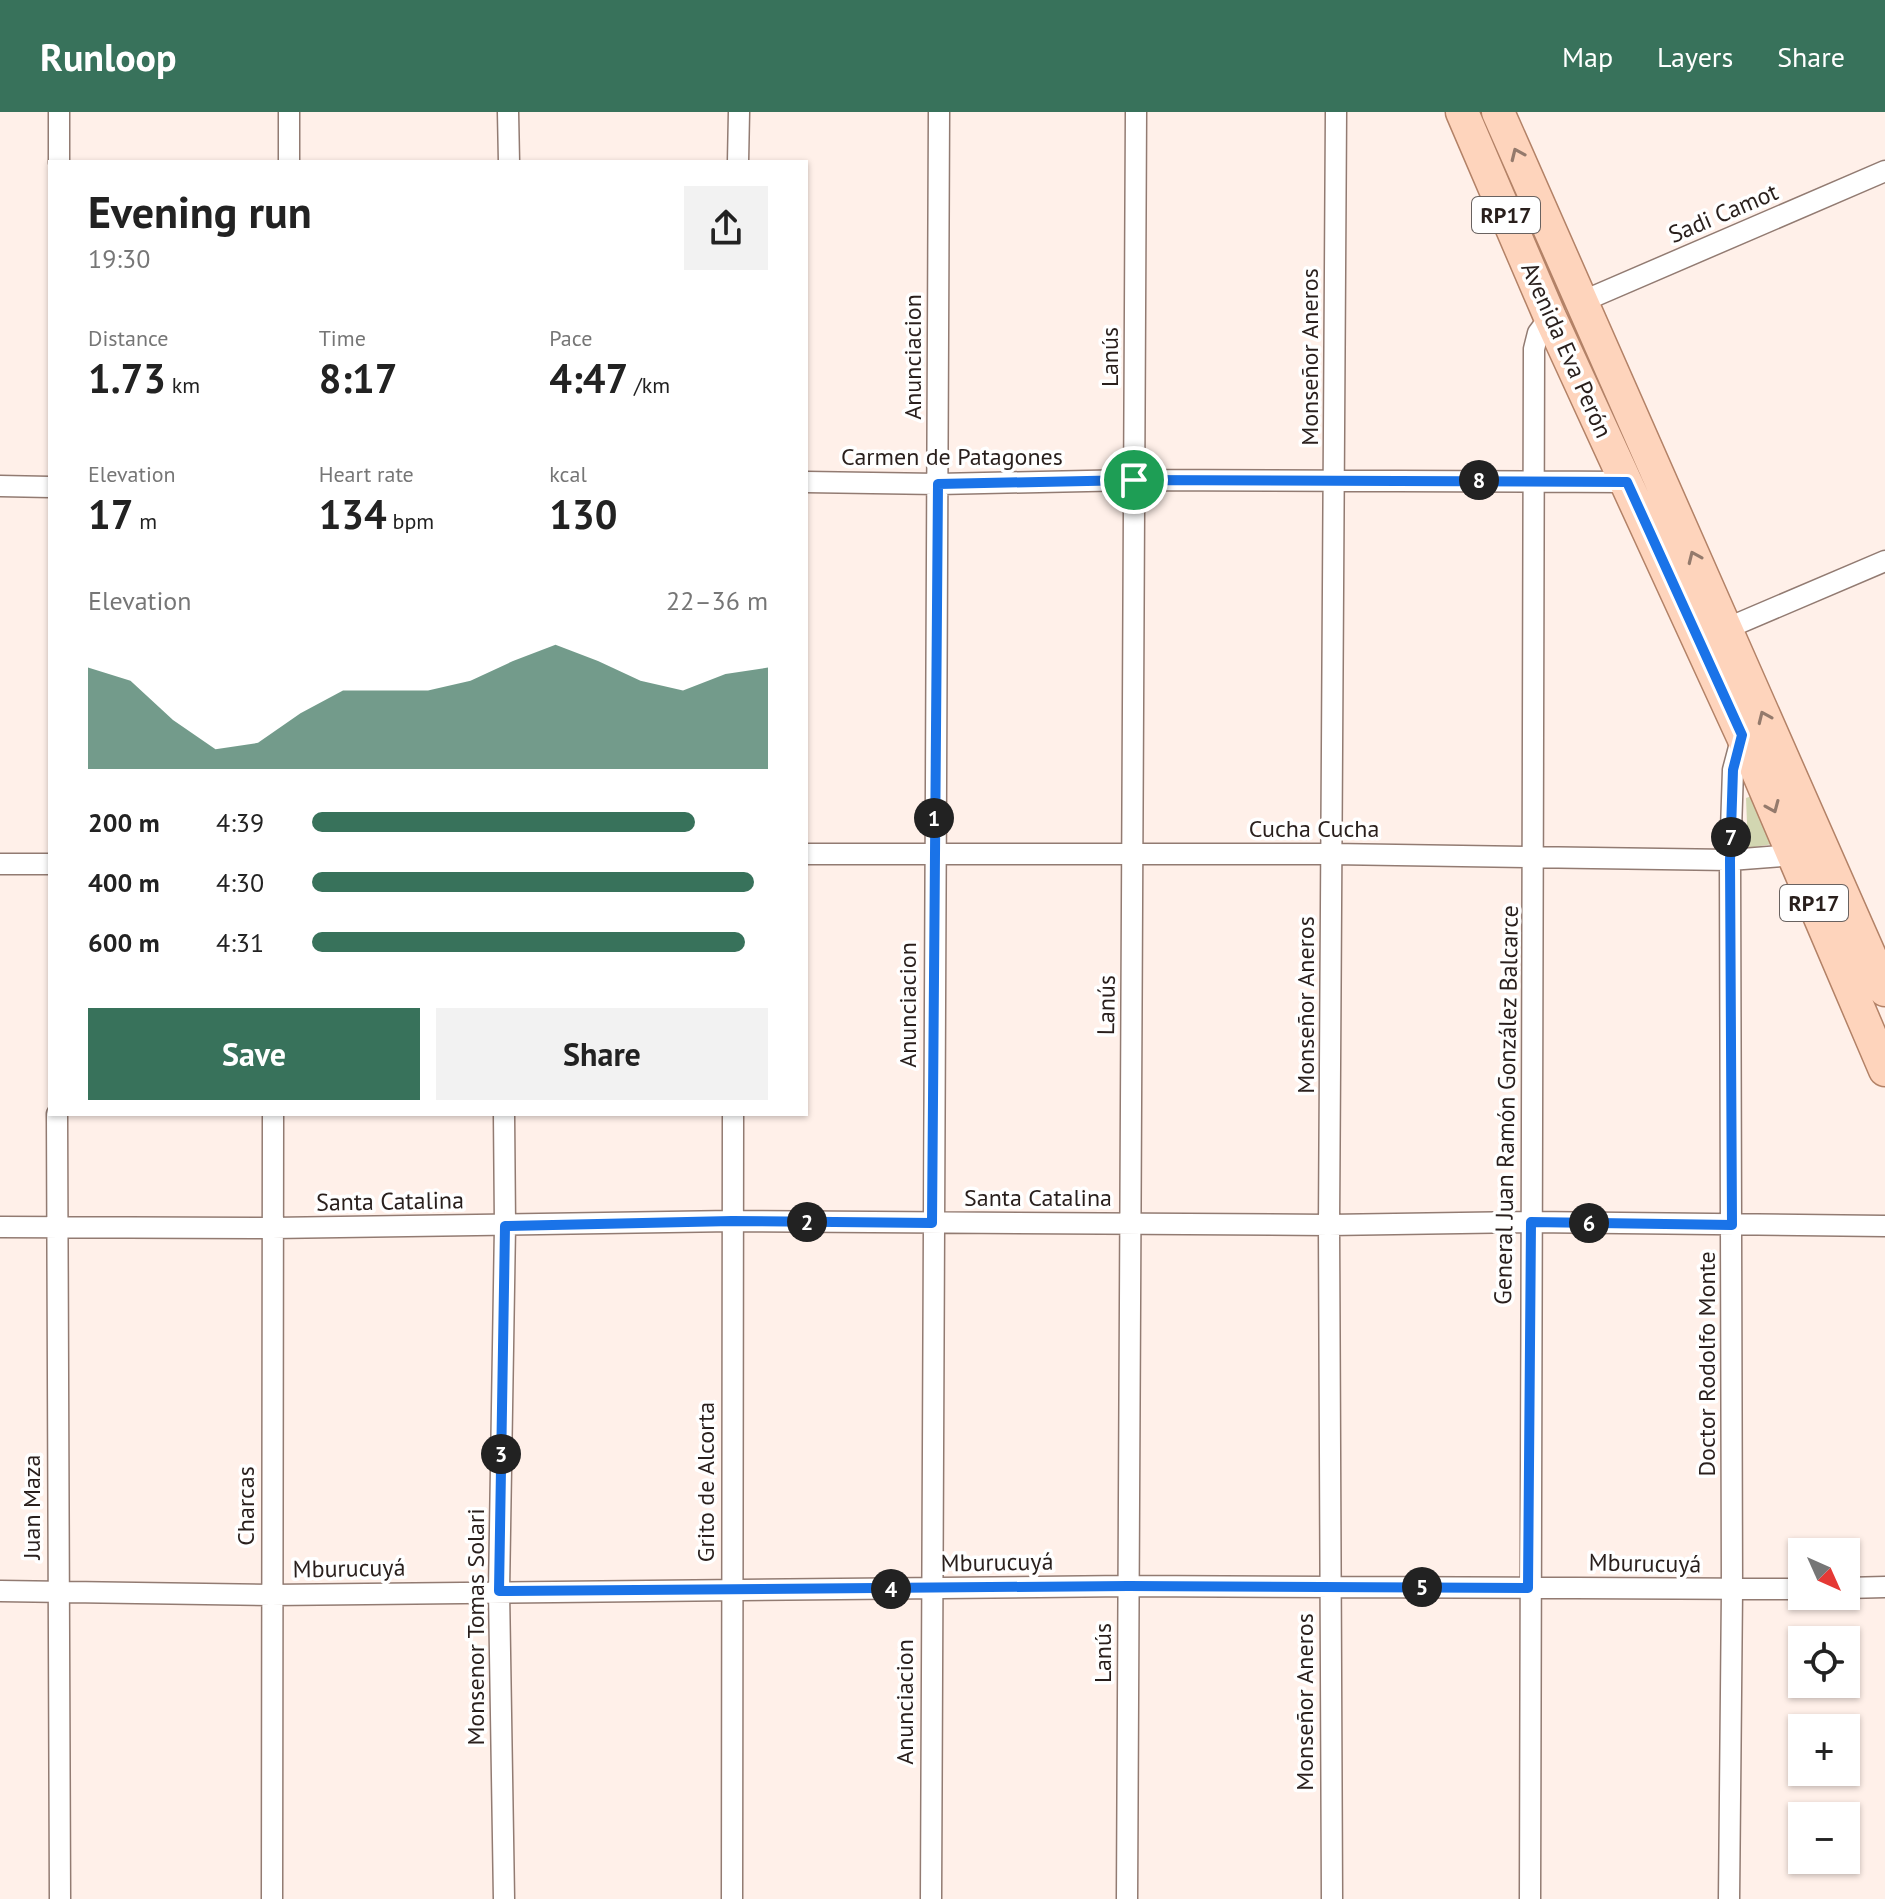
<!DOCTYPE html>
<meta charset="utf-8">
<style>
:root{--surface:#fff;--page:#f2f2f2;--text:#222;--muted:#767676;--accent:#38725b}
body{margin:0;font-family:"PT Sans",sans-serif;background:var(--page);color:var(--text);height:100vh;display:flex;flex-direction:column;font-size:30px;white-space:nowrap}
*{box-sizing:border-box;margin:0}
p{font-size:26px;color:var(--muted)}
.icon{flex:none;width:44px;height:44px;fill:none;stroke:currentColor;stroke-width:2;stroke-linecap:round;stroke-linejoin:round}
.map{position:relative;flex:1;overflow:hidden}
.drawer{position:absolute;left:48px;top:48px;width:760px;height:956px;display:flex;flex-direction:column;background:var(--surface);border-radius:0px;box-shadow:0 2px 6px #0004}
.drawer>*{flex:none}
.needle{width:52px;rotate:135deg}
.tools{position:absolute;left:1788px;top:1426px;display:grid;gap:16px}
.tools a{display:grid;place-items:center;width:72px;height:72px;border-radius:0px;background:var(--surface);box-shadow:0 2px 6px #0004;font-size:40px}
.pin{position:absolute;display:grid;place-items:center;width:68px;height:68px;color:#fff;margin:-34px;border:4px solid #fff;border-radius:50%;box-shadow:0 2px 8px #0007}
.km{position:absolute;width:40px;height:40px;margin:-20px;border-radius:50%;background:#222;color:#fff;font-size:22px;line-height:40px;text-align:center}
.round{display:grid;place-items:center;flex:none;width:84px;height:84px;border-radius:0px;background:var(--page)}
.summary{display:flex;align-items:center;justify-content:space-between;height:136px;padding:0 40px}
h1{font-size:44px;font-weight:800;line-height:60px}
.figures{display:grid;grid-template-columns:repeat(3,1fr);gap:12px;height:136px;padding:8px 40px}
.figures div{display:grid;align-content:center}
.figures b{font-size:40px;font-weight:800}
.figures small{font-size:22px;font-weight:400}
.figures p{font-size:22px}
.chart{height:224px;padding:16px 40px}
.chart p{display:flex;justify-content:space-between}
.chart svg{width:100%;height:144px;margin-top:8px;fill:var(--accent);opacity:.7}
.button{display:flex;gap:16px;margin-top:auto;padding:16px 40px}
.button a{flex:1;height:92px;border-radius:0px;background:var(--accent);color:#fff;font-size:32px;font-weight:800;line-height:92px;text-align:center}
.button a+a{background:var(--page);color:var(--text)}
ul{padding:0 40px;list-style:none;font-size:26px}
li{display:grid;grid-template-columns:128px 96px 1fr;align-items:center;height:60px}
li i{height:20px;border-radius:10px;background:var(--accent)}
header{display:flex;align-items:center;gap:48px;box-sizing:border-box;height:112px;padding:0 40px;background:var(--accent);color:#fff}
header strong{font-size:38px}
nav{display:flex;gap:44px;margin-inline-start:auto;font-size:28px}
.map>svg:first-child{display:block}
.green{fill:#d2d6b1}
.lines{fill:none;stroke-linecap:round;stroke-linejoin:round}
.street-casing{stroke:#927b72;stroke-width:23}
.primary-casing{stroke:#b38267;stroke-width:35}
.street{stroke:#fff;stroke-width:20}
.primary{stroke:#fed4bc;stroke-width:32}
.oneway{stroke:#947a6c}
.route-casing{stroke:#fff;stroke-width:16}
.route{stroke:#1a73e8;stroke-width:10}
.labels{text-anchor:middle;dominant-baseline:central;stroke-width:7;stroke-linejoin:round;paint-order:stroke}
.shield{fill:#fff;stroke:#696260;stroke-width:2}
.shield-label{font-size:22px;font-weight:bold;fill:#291f1c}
.street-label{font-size:24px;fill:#291f1c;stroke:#fff}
</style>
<header>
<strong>Runloop</strong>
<nav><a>Map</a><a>Layers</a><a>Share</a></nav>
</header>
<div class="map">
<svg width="1885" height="1787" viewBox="0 0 1885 1787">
<rect width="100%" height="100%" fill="#fff0e9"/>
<!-- green -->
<path class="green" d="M1755,683L1773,732L1748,736L1746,686Z"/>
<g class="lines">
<defs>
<path id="street" d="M289,0V50
M508,0L509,50
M59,50V0
M738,50L739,0
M1581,190L1885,59
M806,370L938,372L1134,368L1627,370
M0,374L50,375
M1716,521L1885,449
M806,742H1332L1730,748L1782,744L1800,736
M0,752H50
M57,1002L60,1787
M0,1115L272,1116L732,1109L1329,1113L1531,1110L1885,1114
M1846,1476L1885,1475
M0,1479L271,1483L1128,1474L1802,1477
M272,1787L273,1002
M504,1787L499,1479L505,1114L504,1002
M732,1787L733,1002
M931,1787L939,0
M1127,1787L1136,0
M1332,1787L1329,1113L1336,0
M1530,1787C1527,1270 1537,754 1534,237L1538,221L1550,205
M1729,1787L1732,1478L1730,748L1733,658L1742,624"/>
<path id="primary" d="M1462,0L1550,205L1742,623L1885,958
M1498,0L1885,878"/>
</defs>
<!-- street casing -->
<use href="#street" class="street-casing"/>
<!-- primary casing -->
<use href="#primary" class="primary-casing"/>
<!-- street -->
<use href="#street" class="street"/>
<!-- primary -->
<use href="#primary" class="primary"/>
</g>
<!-- one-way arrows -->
<defs><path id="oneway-chevron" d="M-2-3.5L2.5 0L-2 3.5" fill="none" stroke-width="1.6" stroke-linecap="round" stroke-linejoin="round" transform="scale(2)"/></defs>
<g class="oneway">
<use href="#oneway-chevron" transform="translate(1517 42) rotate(-114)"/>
<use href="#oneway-chevron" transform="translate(1694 445) rotate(-114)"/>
<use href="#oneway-chevron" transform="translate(1764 605) rotate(-114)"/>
<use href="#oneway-chevron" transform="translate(1773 695) rotate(67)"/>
</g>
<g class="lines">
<defs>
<path id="route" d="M1134,368L1627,370L1742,623L1733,658L1730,748L1732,1113L1531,1110L1528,1476L1128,1474L499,1479L505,1114L732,1109L932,1111L938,372Z"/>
</defs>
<!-- route casing -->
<use href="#route" class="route-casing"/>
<!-- route -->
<use href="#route" class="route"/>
</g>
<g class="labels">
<!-- shield labels -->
<g class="shield">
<rect x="1472" y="85" width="68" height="36" rx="6"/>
<rect x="1780" y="773" width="68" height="36" rx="6"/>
</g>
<g class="shield-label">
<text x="1506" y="103">RP17</text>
<text x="1814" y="791">RP17</text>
</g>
<!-- street labels -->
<g class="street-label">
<text transform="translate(1723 101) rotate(-23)">Sadi Camot</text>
<text transform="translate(1567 238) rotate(66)">Avenida Eva Perón</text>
<text transform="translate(912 245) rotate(-90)">Anunciacion</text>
<text transform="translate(1109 245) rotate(-90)">Lanús</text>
<text transform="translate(1309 245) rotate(-90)">Monseñor Aneros</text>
<text x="952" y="344">Carmen de Patagones</text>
<text x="1314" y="716">Cucha Cucha</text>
<text transform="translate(907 893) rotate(-90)">Anunciacion</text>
<text transform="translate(1106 893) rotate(-89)">Lanús</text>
<text transform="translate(1305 893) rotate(-90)">Monseñor Aneros</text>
<text transform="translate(1506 993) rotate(-89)">General Juan Ramón González Balcarce</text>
<text x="1038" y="1085">Santa Catalina</text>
<text transform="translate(390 1089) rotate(-1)">Santa Catalina</text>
<text transform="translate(1706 1252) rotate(-90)">Doctor Rodolfo Monte</text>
<text transform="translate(705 1370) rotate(-90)">Grito de Alcorta</text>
<text transform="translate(245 1394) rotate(-90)">Charcas</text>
<text transform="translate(31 1395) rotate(-90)">Juan Maza</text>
<text transform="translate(997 1450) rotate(-1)">Mburucuyá</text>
<text transform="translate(1645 1451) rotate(1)">Mburucuyá</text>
<text transform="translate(349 1456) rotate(-1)">Mburucuyá</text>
<text transform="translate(475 1515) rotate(-90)">Monsenor Tomas Solari</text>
<text transform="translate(1102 1541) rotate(-90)">Lanús</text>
<text transform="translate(904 1590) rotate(-90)">Anunciacion</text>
<text transform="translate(1304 1590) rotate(-90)">Monseñor Aneros</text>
</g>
</g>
</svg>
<div class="tools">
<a><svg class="needle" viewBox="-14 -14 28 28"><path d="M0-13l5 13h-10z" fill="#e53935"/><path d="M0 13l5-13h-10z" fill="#767676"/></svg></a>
<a><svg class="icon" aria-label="locate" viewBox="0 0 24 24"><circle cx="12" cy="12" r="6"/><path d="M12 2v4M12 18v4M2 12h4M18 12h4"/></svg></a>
<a>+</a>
<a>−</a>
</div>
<div class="pin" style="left:1134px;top:368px;background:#1e9e55"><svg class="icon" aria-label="arrive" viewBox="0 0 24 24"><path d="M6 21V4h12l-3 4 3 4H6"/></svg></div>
<b class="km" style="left:934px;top:706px">1</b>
<b class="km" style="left:807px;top:1110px">2</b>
<b class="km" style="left:501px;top:1342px">3</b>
<b class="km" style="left:891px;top:1477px">4</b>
<b class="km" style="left:1422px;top:1475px">5</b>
<b class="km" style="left:1589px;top:1111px">6</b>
<b class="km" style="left:1731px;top:725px">7</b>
<b class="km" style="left:1479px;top:368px">8</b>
<section class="drawer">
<div class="summary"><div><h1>Evening run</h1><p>19:30</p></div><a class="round"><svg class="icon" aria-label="share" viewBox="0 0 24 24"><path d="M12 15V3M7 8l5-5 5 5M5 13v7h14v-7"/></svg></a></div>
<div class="figures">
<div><p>Distance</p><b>1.73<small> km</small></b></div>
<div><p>Time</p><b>8:17</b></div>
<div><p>Pace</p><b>4:47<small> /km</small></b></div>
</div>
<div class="figures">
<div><p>Elevation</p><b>17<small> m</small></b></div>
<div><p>Heart rate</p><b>134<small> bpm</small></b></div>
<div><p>kcal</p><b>130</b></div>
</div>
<div class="chart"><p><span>Elevation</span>22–36 m</p>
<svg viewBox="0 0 160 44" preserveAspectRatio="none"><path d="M0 44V13L10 17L20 29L30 38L40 36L50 27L60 20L70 20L80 20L90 17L100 11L110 6L120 11L130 17L140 20L150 15L160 13V44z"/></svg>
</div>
<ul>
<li><b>200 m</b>4:39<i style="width:84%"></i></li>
<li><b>400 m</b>4:30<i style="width:97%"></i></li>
<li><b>600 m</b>4:31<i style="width:95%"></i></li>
</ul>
<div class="button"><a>Save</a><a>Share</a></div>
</section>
</div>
